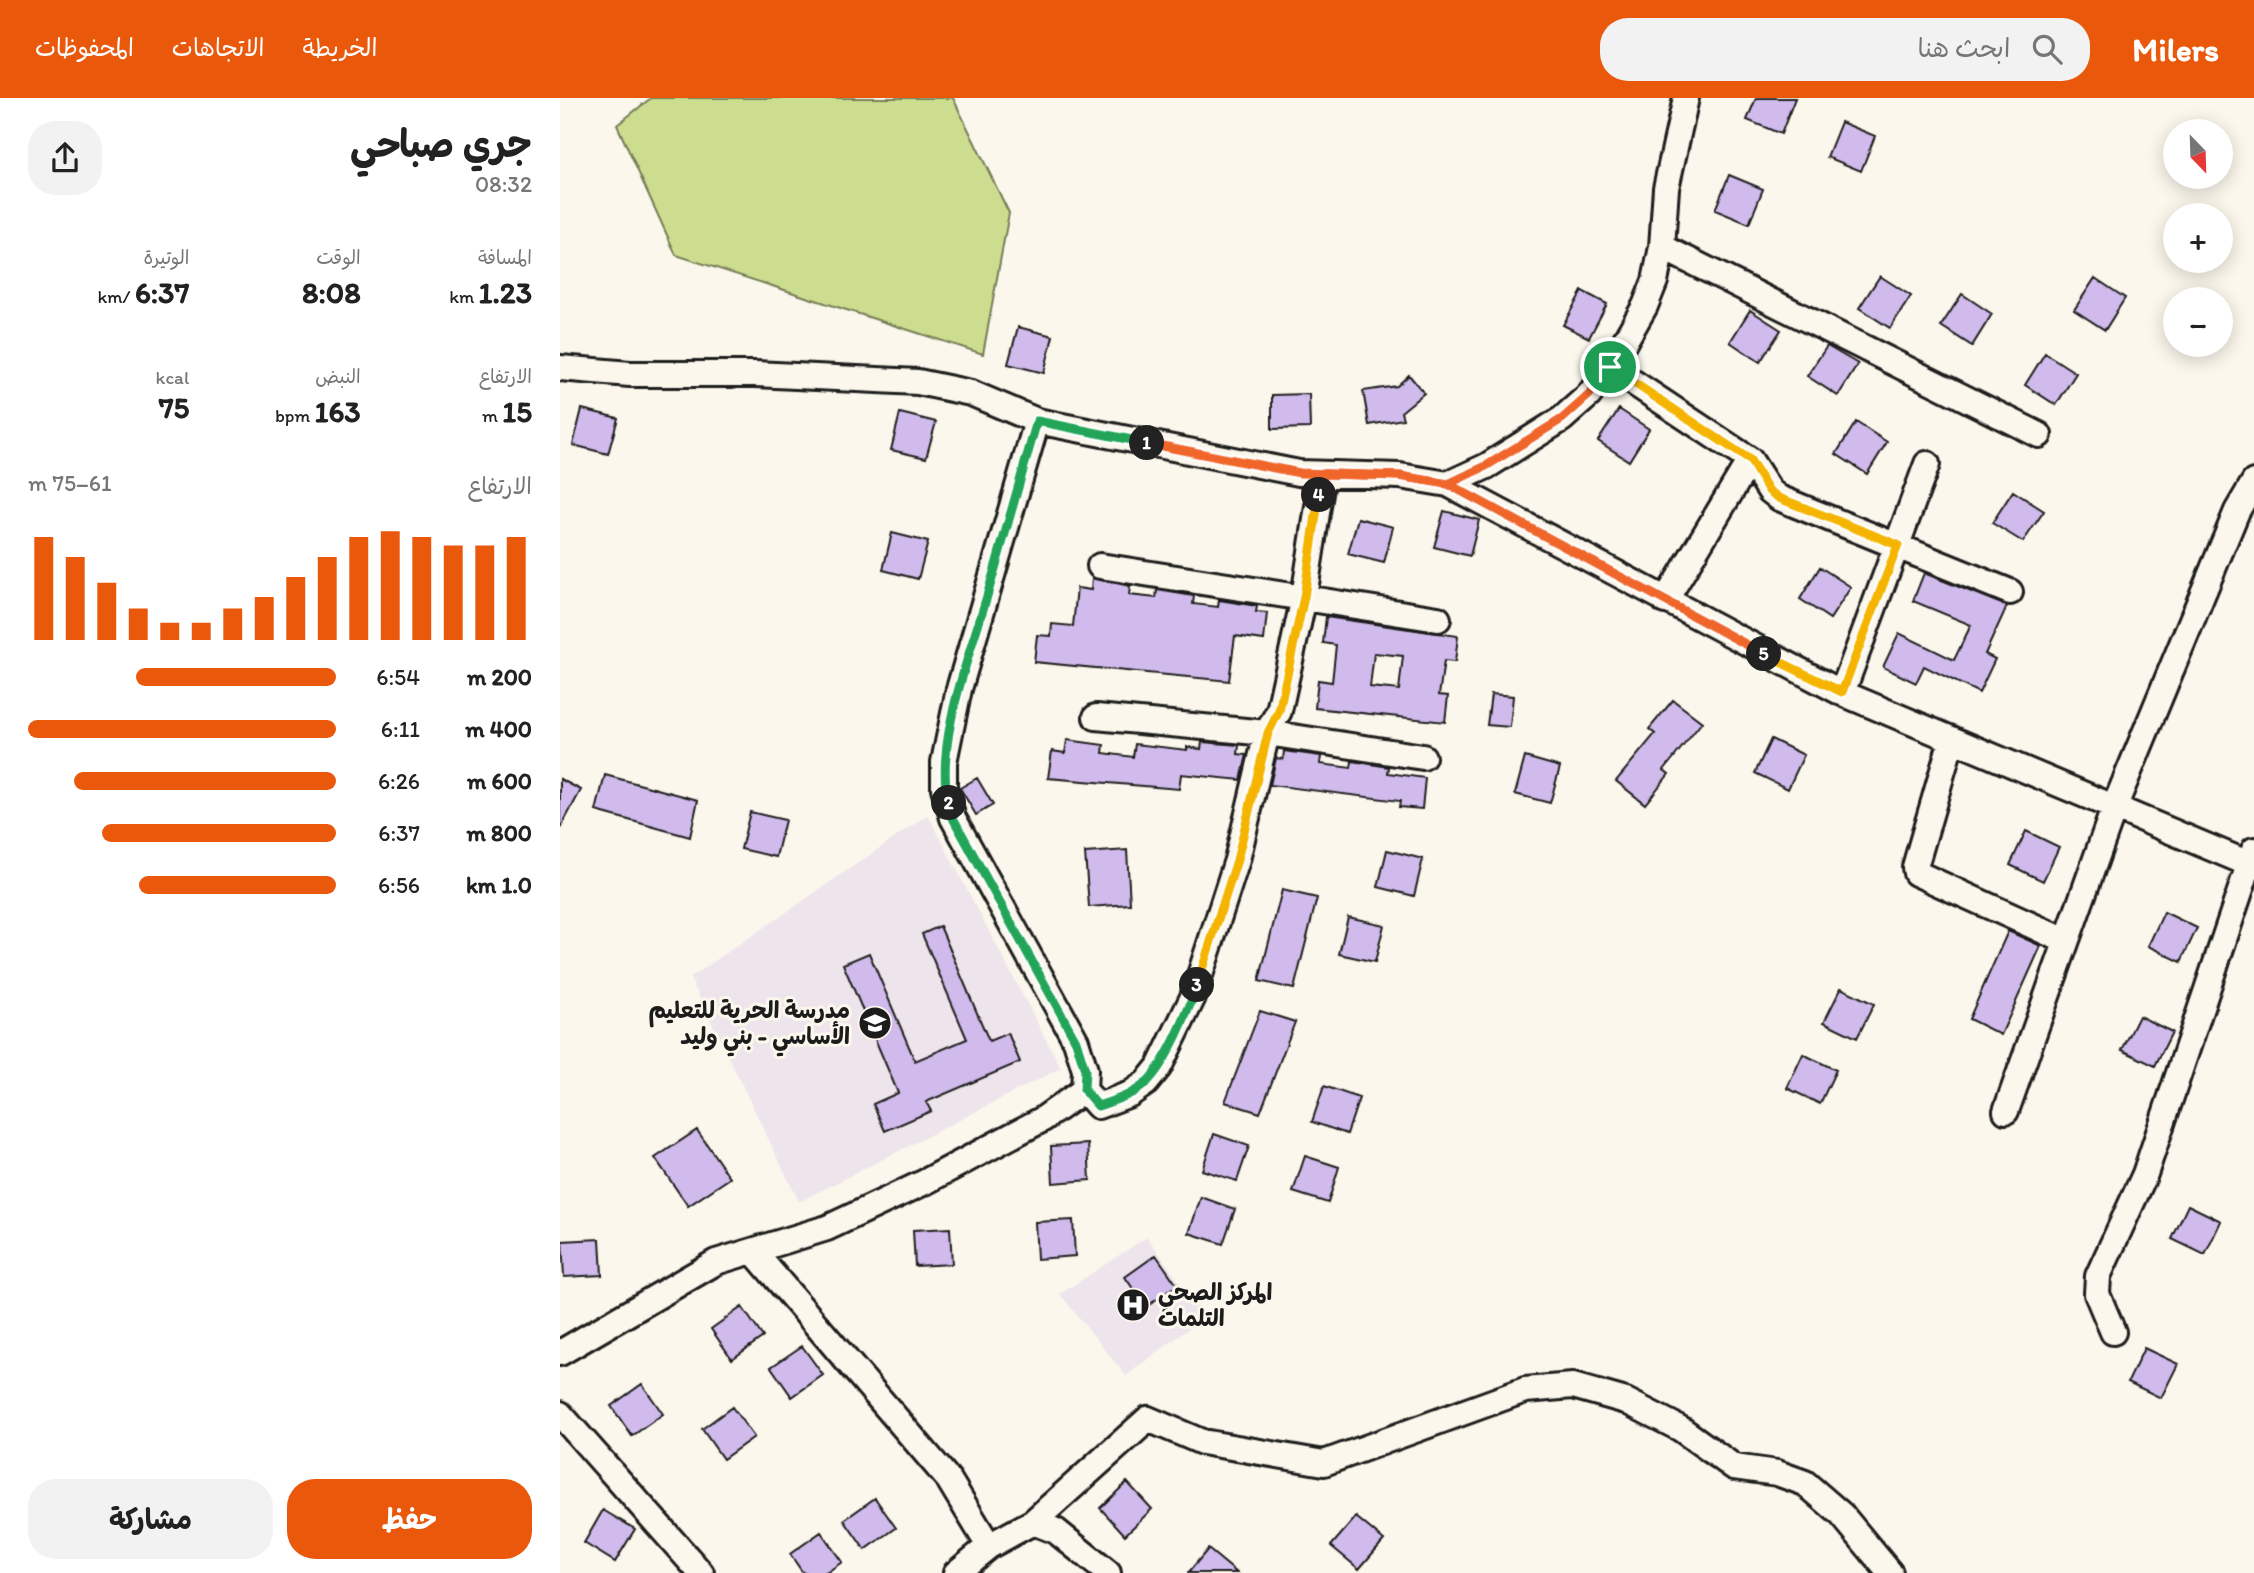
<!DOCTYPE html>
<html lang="ar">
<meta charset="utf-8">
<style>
:root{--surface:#fff;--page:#f2f2f2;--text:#222;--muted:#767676;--accent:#ea580c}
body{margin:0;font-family:Itim,"Playpen Sans Arabic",sans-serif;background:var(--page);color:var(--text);direction:rtl;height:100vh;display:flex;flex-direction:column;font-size:26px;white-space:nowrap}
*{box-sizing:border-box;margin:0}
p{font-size:23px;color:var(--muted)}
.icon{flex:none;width:38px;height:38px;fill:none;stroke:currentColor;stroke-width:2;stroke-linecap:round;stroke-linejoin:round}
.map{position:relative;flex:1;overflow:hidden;direction:ltr}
.details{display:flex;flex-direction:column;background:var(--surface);width:560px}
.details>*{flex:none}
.needle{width:46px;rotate:157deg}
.buttons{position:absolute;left:1603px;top:21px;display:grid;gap:14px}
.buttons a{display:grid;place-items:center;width:70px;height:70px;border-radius:50%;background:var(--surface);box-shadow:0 4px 18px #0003;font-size:35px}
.pin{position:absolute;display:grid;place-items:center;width:60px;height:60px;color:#fff;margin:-30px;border:4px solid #fff;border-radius:50%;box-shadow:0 2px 7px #0007}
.km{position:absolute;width:35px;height:35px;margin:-18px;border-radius:50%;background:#222;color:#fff;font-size:19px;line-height:35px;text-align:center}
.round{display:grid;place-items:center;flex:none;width:74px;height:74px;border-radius:28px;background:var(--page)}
.head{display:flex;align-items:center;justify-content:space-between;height:119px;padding:0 28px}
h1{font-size:38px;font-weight:700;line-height:52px}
.stats{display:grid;grid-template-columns:repeat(3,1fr);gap:10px;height:119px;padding:7px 28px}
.stats div{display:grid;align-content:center}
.stats b{font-size:30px;font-weight:700}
.stats small{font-size:19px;font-weight:400}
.stats p{font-size:19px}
.chart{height:196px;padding:14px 28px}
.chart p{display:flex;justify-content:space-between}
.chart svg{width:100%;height:126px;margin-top:7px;stroke:var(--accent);stroke-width:6}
.action{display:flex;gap:14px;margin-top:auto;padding:14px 28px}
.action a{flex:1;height:80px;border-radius:28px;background:var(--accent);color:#fff;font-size:28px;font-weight:700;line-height:80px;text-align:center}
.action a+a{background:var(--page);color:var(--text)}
ul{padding:0 28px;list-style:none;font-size:23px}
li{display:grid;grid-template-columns:112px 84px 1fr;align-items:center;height:52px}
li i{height:18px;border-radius:9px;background:var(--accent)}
header{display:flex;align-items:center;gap:42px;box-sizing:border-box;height:98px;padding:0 35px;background:var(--accent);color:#fff}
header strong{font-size:33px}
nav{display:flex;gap:38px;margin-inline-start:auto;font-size:24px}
.search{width:490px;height:63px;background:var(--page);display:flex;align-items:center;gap:18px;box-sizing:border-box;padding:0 24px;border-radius:28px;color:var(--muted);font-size:26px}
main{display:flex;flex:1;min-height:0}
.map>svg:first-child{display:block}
.built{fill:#eee5ec}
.green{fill:#cddd90;stroke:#747c56;stroke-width:2}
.building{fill:#d0bbec;stroke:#1c1c1c;stroke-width:2;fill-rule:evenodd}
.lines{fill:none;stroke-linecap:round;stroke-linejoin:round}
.minor-casing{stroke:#1c1c1c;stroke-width:30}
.minor{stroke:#fbf7ec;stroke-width:24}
.split-1-casing{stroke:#fff;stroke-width:14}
.split-2-casing{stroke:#fff;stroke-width:14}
.split-3-casing{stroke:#fff;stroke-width:14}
.split-4-casing{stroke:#fff;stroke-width:14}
.split-5-casing{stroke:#fff;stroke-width:14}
.split-6-casing{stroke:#fff;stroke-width:14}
.split-1{stroke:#f0652b;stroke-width:9}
.split-2{stroke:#22a559;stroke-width:9}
.split-3{stroke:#22a559;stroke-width:9}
.split-4{stroke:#f5b400;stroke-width:9}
.split-5{stroke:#f0652b;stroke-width:9}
.split-6{stroke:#f5b400;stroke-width:9}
.labels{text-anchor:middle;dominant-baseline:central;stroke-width:6;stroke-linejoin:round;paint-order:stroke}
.poi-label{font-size:23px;font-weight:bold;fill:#1c1c1c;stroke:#fbf7ec;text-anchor:end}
</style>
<header>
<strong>Milers</strong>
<div class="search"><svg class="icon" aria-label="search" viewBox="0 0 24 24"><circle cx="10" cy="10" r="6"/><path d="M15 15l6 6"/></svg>ابحث هنا</div>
<nav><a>الخريطة</a><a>الاتجاهات</a><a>المحفوظات</a></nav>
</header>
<main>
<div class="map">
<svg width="1694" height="1475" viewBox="0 0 1694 1475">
<rect width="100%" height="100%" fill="#fbf7ec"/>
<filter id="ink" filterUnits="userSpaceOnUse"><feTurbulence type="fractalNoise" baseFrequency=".0143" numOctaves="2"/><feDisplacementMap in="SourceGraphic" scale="14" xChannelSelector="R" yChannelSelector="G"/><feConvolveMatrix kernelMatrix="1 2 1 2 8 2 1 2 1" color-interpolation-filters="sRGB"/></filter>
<g filter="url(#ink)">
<!-- built -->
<path class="built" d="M368,717L501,970L239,1104L130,880Z
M587,1139L644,1219L566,1278L500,1196Z"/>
<!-- green -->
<path class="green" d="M91,0H393L449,115L423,256L116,157L57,27Z"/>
<!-- building -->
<path class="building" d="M1196,0H1235L1221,36L1187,22Z
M1281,24L1315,38L1301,73L1267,59Z
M1169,77L1203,91L1189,126L1155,112Z
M1320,178L1351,198L1330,230L1299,210Z
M1535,180L1565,200L1545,232L1514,212Z
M1022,193L1047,206L1029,240L1003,227Z
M1402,196L1432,216L1412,248L1381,228Z
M1190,212L1221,232L1200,264L1170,244Z
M458,229L493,238L484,275L448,266Z
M1267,248L1298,266L1278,298L1247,278Z
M1485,255L1516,275L1496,307L1465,287Z
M849,277L864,295L841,314L843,321L809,327L803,293L837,288Z
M749,296L750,330L712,331V297Z
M22,311L58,320L48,356L13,347Z
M1059,311L1089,331L1069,363L1038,343Z
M340,315L376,324L366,360L331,352Z
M1296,324L1327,344L1307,376L1276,356Z
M1453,393L1484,413L1463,444L1432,425Z
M884,413L919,422L910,458L874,449Z
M798,420L833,429L824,465L788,456Z
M332,435L368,444L358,481L323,472Z
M1260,469L1291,489L1270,521L1240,501Z
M1364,475L1447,508L1425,556L1435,561L1419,595L1364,568L1356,585L1323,569L1339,535L1394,562L1411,527L1353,503Z
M532,480L570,488L569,497L596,500L597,492L634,498L633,506L658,509L659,502L697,508L696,514L707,515L704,542L675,538L669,583L474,564L477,537L491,538L492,526L513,528L517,490L531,492Z
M766,519L898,538L895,564L884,563L879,597L888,598L885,624L755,610L758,582L772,584L776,547L763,545ZM814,555L843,558L839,592L810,589Z
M931,596L953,598L950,629L927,627Z
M1113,602L1142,624L1104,672L1109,676L1085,706L1056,683L1095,636L1089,631Z
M1211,641L1244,657L1228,691L1195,675Z
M507,642L544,647L543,655L573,659L575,646L627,652V649L641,651L642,644L679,647L678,656L687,657L681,682L621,676L619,691L488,680L492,653L505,655Z
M724,653L761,658L760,666L791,670L792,663L829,669L828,675L865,680L862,711L839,709L840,703L710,687L716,660L723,661Z
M965,659L1000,669L990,705L955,696Z
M45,677L138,702L130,739L36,713Z
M417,680L433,707L416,717L400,690Z
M0,681L21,692L0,731Z
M190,714L225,722L216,759L181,751Z
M1466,733L1499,749L1483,783L1450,767Z
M567,752L570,806L529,809L525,755Z
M827,752L863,761L854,798L818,789Z
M722,792L757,800L734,891L699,883Z
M1604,814L1637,830L1621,864L1588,848Z
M788,819L824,827L815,864L779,856Z
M380,828L429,943L448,935L460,964L366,1004L371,1013L325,1033L313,1006L338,995L283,866L309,855L355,963L407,941L362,836Z
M1448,833L1481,848L1441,937L1409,921Z
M1281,890L1314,906L1297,940L1264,924Z
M700,913L735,924L700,1015L665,1004Z
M1579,918L1612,934L1595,968L1562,952Z
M1243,956L1276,972L1260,1006L1227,990Z
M764,988L799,1000L787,1036L752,1024Z
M137,1032L170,1080L128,1108L95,1060Z
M654,1036L689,1048L677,1083L642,1072Z
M528,1046L530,1082L493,1085L491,1048Z
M745,1058L779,1069L768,1105L733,1094Z
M641,1099L675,1111L663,1146L629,1135Z
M1628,1107L1661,1123L1645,1157L1612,1141Z
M513,1122L515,1158L477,1161L475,1124Z
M390,1130L392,1166L355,1168L353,1132Z
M40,1141L42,1177L4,1179L2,1143Z
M596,1157L617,1187L586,1209L565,1179Z
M182,1209L203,1239L172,1261L151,1231Z
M242,1248L263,1277L232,1299L211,1269Z
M1584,1250L1618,1266L1601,1300L1568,1284Z
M82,1286L103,1316L72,1338L51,1308Z
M172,1309L194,1339L163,1361L142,1331Z
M567,1384L592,1411L565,1437L540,1410Z
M315,1400L336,1430L305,1452L284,1422Z
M43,1412L75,1431L55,1464L24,1445Z
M796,1419L824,1442L799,1471L771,1448Z
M261,1434L282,1464L266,1475H243L230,1456Z
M648,1451L677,1475H628Z"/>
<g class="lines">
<defs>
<path id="minor" d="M1102,149L1479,337
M1050,269L1190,362L1210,393L1219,400L1450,494
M0,270L70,276H195L358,284L411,295L477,323L399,591L384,664V690L393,720L516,943L525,972L524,992L483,1021L365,1084L267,1130L156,1164L0,1255
M477,323L739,375L840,378L888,386L927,368L1002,321L1029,297L1050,269L1085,208L1095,183L1102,149L1106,90L1126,0
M888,386L1282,595L1694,768
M540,468L878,521
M1105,503L1190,362
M1282,595L1367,366
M536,619L707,635L863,659
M1392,641L1355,769L1356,775L1506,843
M524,992L538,1008L570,996L586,985L599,969L633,899L677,762L707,635L719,613L744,499L763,376
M1446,1013L1554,710L1677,413L1694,384
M193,1153L389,1382L429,1448
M1553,1234L1537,1196L1538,1178L1585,1076L1694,752
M0,1316L141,1475
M473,1424L588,1321L642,1344L764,1365L965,1292L1013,1288L1066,1303L1121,1331L1174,1369L1217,1375L1245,1385L1282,1417L1330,1475
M396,1475L429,1448L473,1424L496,1433L548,1475"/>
</defs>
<!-- minor casing -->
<use href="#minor" class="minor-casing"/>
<!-- minor -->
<use href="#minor" class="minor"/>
</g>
</g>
<g class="lines" filter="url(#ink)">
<defs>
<path id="split-1" d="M587,345L740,375L840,378L888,386L926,368L1002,321L1029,297L1050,269"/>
<path id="split-2" d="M389,705C373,649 411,553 427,498C444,440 460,382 477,323L587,345"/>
<path id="split-3" d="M389,705L393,720L516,943L525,972L524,992L538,1008C555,1002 574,997 587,984C607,964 628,915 637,887"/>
<path id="split-4" d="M637,887L677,762L708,635L719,613L744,499L759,397"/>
<path id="split-5" d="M759,397L763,376L840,378L888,386L1204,556"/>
<path id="split-6" d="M1050,269L1190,362L1209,393L1219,400L1338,447L1282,594L1204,556"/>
</defs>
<!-- split-1 casing -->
<use href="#split-1" class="split-1-casing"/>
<!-- split-2 casing -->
<use href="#split-2" class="split-2-casing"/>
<!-- split-3 casing -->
<use href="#split-3" class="split-3-casing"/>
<!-- split-4 casing -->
<use href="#split-4" class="split-4-casing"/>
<!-- split-5 casing -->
<use href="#split-5" class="split-5-casing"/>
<!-- split-6 casing -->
<use href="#split-6" class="split-6-casing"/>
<!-- split-1 -->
<use href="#split-1" class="split-1"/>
<!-- split-2 -->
<use href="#split-2" class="split-2"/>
<!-- split-3 -->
<use href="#split-3" class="split-3"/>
<!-- split-4 -->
<use href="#split-4" class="split-4"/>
<!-- split-5 -->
<use href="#split-5" class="split-5"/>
<!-- split-6 -->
<use href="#split-6" class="split-6"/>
</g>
<!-- icons -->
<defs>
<symbol id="school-disc" viewBox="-11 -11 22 22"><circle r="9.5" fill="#1c1c1c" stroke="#fbf7ec"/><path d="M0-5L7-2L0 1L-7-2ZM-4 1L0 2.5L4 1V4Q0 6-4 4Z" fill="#fff"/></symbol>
<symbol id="hospital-disc" viewBox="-11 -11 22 22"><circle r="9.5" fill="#1c1c1c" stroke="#fbf7ec"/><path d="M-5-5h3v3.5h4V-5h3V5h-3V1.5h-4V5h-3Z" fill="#fff"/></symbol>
</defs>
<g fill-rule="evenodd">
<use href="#school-disc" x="296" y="906" width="38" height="38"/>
<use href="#hospital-disc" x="554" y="1188" width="38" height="38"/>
</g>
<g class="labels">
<!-- poi labels -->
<g class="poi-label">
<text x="290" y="912">مدرسة الحرية للتعليم<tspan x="290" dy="26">الأساسي - بني وليد</tspan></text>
<text x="598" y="1194" text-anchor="start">المركز الصحي<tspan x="598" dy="26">التلمات</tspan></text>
</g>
</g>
</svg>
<div class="buttons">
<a><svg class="needle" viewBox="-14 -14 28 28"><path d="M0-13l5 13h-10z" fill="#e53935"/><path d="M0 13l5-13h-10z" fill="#767676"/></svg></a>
<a>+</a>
<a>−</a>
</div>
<div class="pin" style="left:1050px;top:269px;background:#1e9e55"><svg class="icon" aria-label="arrive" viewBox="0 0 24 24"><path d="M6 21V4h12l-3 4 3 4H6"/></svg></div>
<b class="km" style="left:587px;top:345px">1</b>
<b class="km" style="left:389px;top:705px">2</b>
<b class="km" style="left:637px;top:887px">3</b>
<b class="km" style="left:759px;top:397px">4</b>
<b class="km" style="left:1204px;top:556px">5</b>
</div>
<section class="details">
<div class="head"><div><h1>جري صباحي</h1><p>08:32</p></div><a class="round"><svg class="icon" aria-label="share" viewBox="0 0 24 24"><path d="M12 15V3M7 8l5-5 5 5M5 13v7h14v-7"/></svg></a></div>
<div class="stats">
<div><p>المسافة</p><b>1.23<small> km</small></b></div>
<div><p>الوقت</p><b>8:08</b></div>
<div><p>الوتيرة</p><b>6:37<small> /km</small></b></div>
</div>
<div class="stats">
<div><p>الارتفاع</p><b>15<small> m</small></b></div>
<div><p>النبض</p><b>163<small> bpm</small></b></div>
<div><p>kcal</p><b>75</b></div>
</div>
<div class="chart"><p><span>الارتفاع</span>61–75 m</p>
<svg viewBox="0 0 160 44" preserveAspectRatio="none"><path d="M5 44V8M15 44V15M25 44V24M35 44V33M45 44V38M55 44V38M65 44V33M75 44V29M85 44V22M95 44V15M105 44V8M115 44V6M125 44V8M135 44V11M145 44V11M155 44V8"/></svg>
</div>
<ul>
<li><b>200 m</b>6:54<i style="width:65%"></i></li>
<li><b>400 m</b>6:11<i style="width:100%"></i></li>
<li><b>600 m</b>6:26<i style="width:85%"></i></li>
<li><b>800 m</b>6:37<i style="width:76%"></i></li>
<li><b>1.0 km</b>6:56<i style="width:64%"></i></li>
</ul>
<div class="action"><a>حفظ</a><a>مشاركة</a></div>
</section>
</main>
